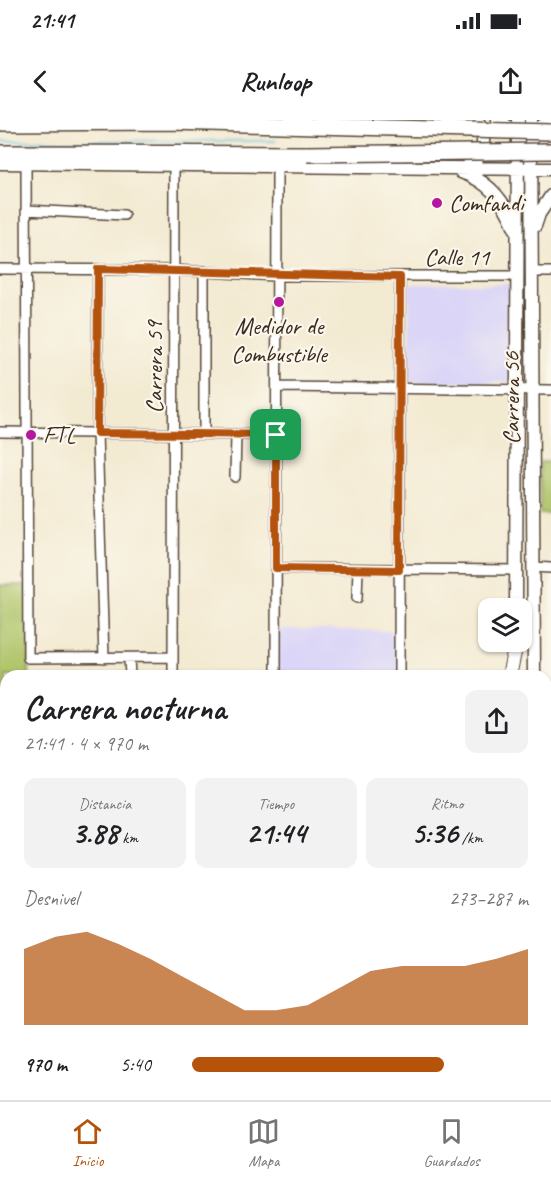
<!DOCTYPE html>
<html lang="es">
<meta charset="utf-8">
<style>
:root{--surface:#fff;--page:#f2f2f2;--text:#202124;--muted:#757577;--line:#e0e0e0;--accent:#b45309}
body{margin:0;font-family:Caveat,sans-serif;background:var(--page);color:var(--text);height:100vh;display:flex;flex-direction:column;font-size:22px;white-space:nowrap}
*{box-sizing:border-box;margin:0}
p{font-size:20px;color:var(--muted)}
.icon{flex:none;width:33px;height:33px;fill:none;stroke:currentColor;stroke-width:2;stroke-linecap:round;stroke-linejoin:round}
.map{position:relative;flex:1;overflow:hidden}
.panel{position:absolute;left:0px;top:550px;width:552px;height:430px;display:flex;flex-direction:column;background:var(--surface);border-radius:18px 18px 0 0;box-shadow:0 2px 4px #0004}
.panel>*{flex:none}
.controls{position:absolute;left:478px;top:478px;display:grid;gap:12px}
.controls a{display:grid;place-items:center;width:54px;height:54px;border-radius:12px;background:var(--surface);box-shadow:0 2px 4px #0004;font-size:30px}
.pin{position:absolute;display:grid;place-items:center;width:51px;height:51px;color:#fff;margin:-26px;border-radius:12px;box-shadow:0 3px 9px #0006}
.round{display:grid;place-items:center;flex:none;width:63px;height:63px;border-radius:12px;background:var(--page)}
.head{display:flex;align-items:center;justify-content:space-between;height:102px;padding:0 24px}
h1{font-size:33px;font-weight:700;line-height:45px}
.metrics{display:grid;grid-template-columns:repeat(3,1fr);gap:9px;height:102px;padding:6px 24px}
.metrics div{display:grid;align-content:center;border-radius:12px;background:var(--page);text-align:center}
.metrics b{font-size:30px;font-weight:700}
.metrics small{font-size:16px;font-weight:400}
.metrics p{font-size:16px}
.chart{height:168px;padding:12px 24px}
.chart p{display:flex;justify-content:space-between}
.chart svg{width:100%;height:108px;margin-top:6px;fill:var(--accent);opacity:.7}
ul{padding:0 24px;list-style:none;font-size:20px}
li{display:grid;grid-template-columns:96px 72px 1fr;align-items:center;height:45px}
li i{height:15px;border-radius:8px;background:var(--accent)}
.status{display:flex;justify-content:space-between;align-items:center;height:42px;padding:0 30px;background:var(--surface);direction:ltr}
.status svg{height:16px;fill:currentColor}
header{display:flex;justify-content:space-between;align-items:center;height:78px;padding:0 24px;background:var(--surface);font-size:27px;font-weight:700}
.dock{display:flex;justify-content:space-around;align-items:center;height:84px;border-top:2px solid var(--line);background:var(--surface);font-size:16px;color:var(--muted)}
.dock a{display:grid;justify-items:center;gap:3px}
.dock .current{color:var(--accent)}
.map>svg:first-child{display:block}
.built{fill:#dbd6f7}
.green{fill:#b0c56a;stroke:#767844;stroke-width:1.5}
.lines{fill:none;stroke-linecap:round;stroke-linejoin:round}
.stream{stroke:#5bc0d9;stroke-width:2}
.minor-casing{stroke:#574739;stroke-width:12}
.tertiary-casing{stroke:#574739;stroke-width:15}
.secondary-casing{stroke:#574739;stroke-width:16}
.primary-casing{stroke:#574739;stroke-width:18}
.minor{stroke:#fff;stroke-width:9}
.tertiary{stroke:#fff;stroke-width:12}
.secondary{stroke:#fff;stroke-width:14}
.primary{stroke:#fff;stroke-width:15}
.primary-bridge-casing{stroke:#574739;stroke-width:18;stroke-linecap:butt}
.primary-bridge{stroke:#fff;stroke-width:15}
.route-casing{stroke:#fff;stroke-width:12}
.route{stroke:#b45309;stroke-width:8}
.poi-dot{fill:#b5179e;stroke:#fbf7ec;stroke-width:2}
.labels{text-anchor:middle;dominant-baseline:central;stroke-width:4.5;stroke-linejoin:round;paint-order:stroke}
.poi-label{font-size:24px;fill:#3b2a1e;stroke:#fbf7ec;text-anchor:start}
.street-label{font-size:24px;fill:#3b2a1e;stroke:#fbf7ec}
</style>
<div class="status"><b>21:41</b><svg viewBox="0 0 49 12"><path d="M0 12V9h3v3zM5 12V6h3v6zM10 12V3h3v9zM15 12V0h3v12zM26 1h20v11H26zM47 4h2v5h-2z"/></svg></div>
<header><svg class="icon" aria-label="back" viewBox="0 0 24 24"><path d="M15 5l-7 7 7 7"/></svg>Runloop<svg class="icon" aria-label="share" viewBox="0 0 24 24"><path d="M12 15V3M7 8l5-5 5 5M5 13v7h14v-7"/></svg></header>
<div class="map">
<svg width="551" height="980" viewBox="0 0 551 980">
<rect width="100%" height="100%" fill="#fbf7ec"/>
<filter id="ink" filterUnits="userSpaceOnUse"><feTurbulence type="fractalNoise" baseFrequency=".0167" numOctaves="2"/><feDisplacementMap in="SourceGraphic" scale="12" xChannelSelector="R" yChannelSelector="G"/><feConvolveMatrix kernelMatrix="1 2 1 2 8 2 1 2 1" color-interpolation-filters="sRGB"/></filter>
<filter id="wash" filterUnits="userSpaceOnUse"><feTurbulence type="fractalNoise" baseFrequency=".008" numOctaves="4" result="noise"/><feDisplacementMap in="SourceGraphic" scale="24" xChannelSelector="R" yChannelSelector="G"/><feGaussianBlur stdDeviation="1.35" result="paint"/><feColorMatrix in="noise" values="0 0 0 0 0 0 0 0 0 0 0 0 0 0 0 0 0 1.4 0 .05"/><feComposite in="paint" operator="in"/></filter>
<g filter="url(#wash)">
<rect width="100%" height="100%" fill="#f3ead2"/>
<!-- built -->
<path class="built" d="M409,164H510V262H410Z
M276,509L399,511V556H276Z"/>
<!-- green -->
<path class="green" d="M540,342H551V394H540Z
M0,465H29V556H6V586L0,577Z
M215,975H292L295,980H216Z"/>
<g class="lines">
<!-- stream -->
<path class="stream" d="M0,21H276
M0,639H6
M546,642H551"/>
</g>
</g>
<g filter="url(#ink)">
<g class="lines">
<defs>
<path id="minor" d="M26,43L28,538L173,537
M26,90L124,95
M0,149L173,150L275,156H517
M98,149L97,313L104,538
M204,151V314
M532,152H551
M278,267L551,270
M0,312L276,315
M235,357L236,315
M533,447L551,448
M276,448L516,450
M357,478L358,449
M129,538L130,556
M173,556L174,46
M276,556L277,48
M399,556L400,157
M0,763L6,761
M546,908L551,909
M0,930L6,928
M292,975L295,980
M398,975V980"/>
<path id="tertiary" d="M498,0L516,12
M531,0L534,556
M530,14L551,0
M0,43L551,49
M463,49C483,39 489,19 477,0
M461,52C489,61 505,81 515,108
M535,106L539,94L551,76
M516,489L518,0
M518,975V980
M533,975V980"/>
<path id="secondary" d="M509,556L515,528
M546,601L551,606
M546,626H551
M0,627H6
M0,655H6
M546,656H551
M546,681L551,675"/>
<path id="primary" d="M0,3L172,2L316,6
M0,33L307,34"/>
</defs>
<!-- minor casing -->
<use href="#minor" class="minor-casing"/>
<!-- tertiary casing -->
<use href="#tertiary" class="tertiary-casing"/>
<!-- secondary casing -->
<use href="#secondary" class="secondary-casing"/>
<!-- primary casing -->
<use href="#primary" class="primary-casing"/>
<!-- minor -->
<use href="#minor" class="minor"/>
<!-- tertiary -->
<use href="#tertiary" class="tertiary"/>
<!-- secondary -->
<use href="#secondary" class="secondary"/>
<!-- primary -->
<use href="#primary" class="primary"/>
<defs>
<path id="primary-bridge" d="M316,6L551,12
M307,34L551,31"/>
</defs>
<!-- primary-bridge casing -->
<use href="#primary-bridge" class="primary-bridge-casing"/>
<!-- primary-bridge -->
<use href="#primary-bridge" class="primary-bridge"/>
</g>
</g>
<g class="lines" filter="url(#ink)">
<defs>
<path id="route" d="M98,149L400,157L399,450L276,448V315L97,313Z"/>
</defs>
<!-- route casing -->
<use href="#route" class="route-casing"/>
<!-- route -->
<use href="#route" class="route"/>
</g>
<!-- markers -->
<g class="poi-dot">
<circle cx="437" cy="83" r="6"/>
<circle cx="279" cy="182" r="6"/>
<circle cx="31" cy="315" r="6"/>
</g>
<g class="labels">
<!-- poi labels -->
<g class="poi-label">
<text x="449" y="83">Comfandi</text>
<text x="279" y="206" text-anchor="middle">Medidor de<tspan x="279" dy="28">Combustible</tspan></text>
<text x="43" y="315">FTL</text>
</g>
<!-- street labels -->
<g class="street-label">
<text x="457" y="137">Calle 11</text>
<text transform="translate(154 247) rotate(-90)">Carrera 59</text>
<text transform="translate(511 278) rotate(-90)">Carrera 56</text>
</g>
</g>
</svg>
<div class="controls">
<a><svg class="icon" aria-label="layers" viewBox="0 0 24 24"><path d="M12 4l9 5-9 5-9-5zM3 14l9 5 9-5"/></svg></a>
</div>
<div class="pin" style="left:276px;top:315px;background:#1e9e55"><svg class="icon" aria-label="arrive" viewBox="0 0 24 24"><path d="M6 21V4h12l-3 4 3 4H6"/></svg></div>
<section class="panel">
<div class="head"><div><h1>Carrera nocturna</h1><p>21:41 · 4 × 970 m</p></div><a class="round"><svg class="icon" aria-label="share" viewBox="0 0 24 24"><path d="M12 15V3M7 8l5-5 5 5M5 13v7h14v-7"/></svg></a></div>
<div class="metrics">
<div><p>Distancia</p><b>3.88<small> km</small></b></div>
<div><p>Tiempo</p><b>21:44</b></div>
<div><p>Ritmo</p><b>5:36<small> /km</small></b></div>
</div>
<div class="chart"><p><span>Desnivel</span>273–287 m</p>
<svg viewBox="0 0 160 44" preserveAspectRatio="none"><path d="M0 44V13L10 8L20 6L30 11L40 17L50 24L60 31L70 38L80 38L90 36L100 29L110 22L120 20L130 20L140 20L150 17L160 13V44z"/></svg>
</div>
<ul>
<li><b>970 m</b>5:40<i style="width:75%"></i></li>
</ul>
</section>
</div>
<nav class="dock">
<a class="current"><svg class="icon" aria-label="home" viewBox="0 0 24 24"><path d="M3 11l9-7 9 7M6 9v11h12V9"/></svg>Inicio</a>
<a><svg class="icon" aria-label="map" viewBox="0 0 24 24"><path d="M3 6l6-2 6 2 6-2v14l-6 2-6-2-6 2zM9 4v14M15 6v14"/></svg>Mapa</a>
<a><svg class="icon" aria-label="saved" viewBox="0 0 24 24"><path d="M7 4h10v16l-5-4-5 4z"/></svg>Guardados</a>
</nav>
